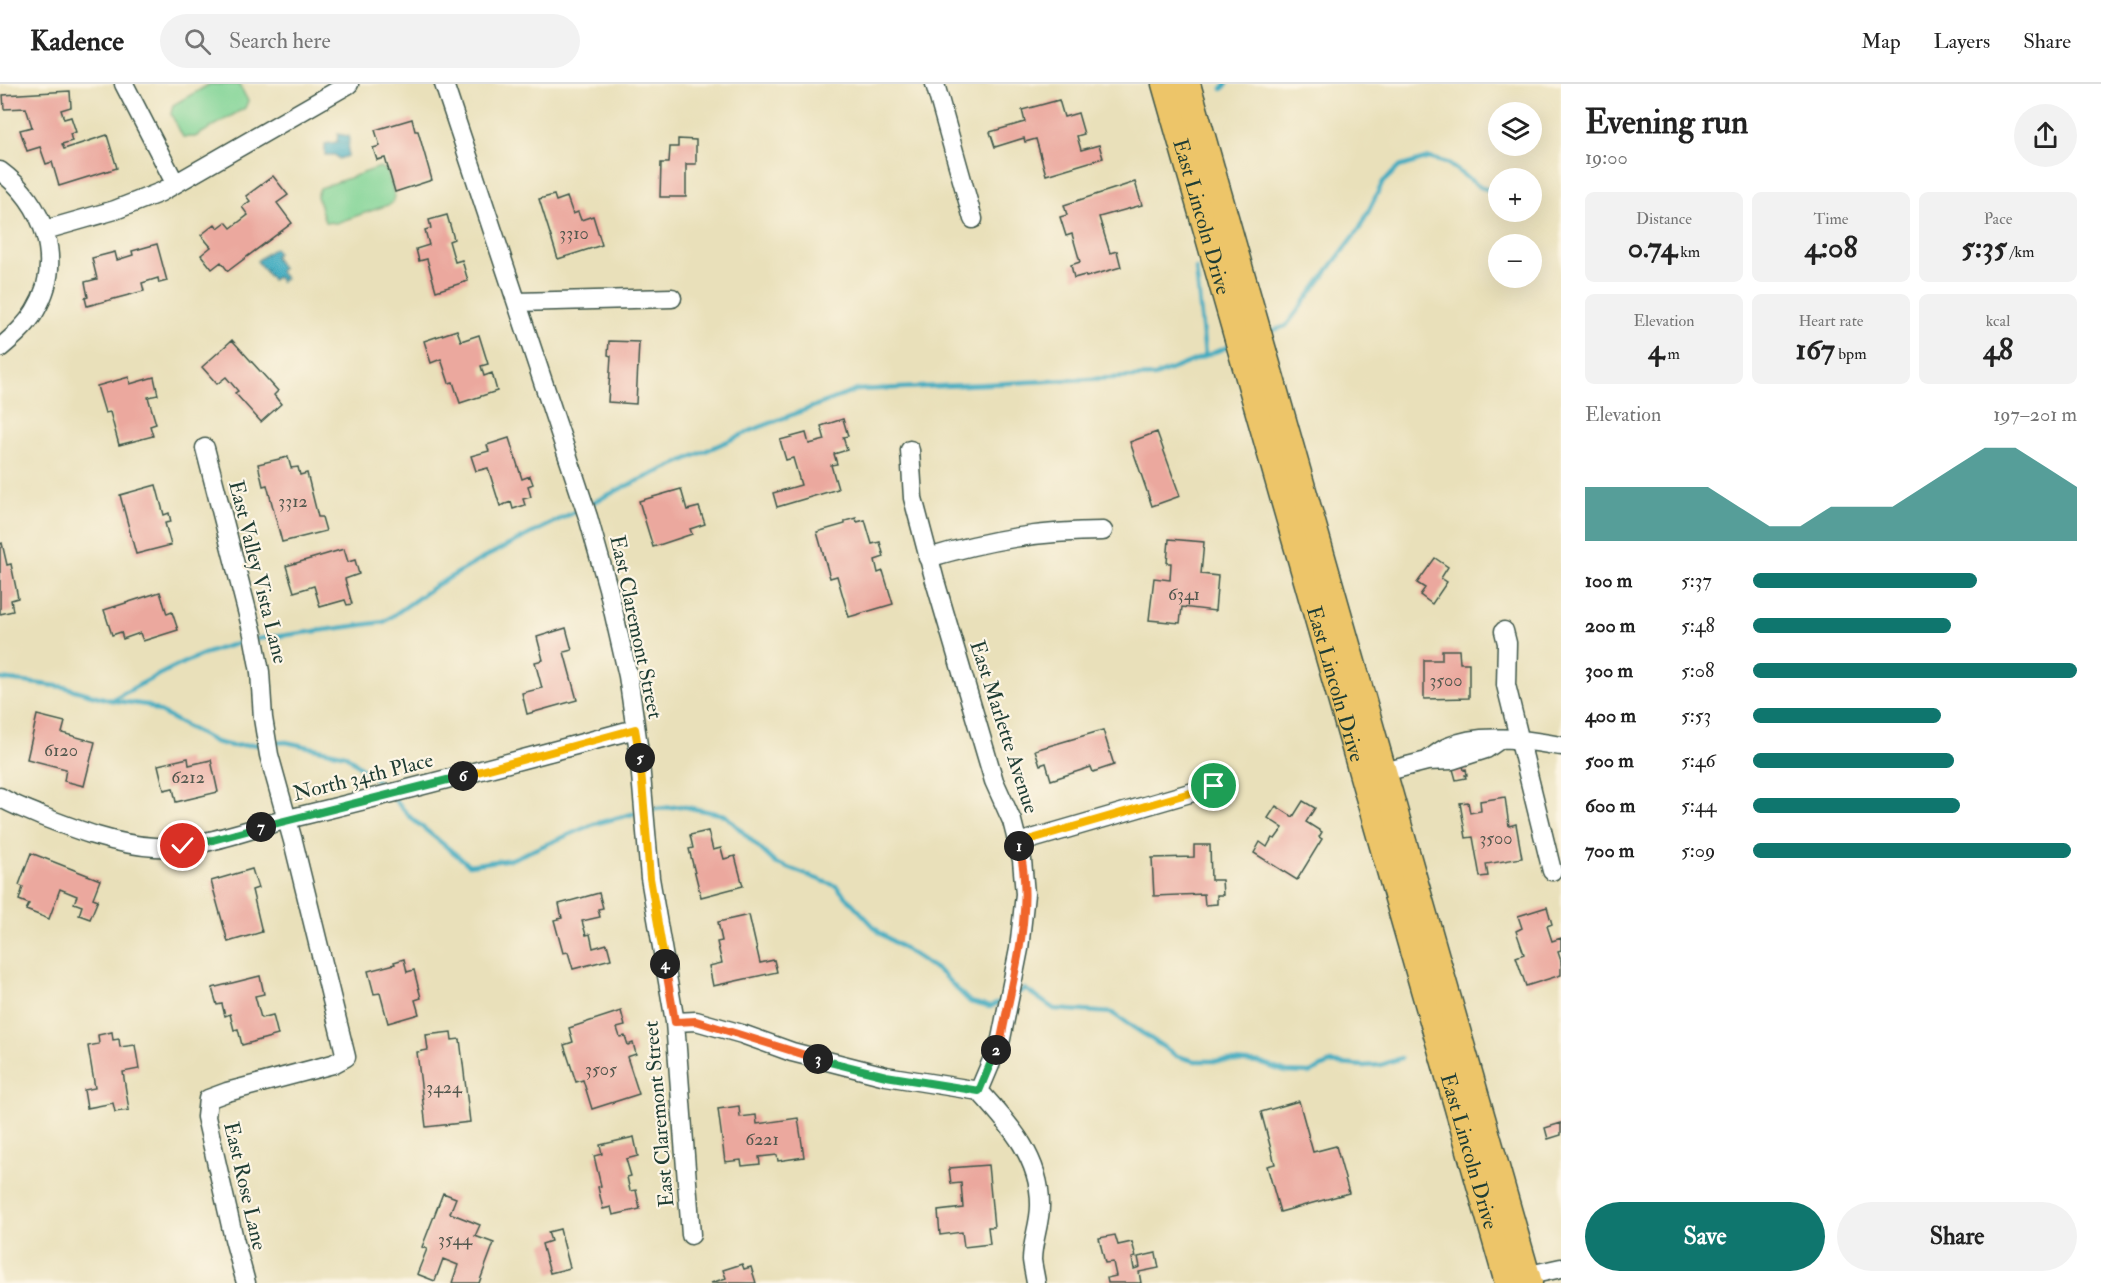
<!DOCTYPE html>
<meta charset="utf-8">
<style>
:root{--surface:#fff;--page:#f2f2f2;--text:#222;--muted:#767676;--line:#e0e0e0;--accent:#0f766e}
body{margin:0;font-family:"IM FELL Double Pica",serif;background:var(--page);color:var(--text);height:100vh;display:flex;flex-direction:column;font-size:22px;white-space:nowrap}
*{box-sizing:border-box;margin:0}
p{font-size:20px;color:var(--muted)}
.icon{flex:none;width:33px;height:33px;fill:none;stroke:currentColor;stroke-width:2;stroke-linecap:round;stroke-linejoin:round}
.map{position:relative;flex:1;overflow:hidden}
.drawer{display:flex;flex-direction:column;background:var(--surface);width:540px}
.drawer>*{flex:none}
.buttons{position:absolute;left:1488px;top:18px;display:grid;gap:12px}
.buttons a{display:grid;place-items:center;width:54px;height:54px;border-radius:50%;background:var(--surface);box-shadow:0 6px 24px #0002;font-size:30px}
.pin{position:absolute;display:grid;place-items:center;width:51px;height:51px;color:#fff;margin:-26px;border:3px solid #fff;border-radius:50%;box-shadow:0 2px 6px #0007}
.km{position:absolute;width:30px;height:30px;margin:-15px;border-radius:50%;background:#222;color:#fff;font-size:16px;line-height:30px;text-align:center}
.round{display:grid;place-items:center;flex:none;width:63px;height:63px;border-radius:32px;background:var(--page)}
.headline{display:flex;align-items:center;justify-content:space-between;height:102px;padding:0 24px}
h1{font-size:33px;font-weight:700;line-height:45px}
.stats{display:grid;grid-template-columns:repeat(3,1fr);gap:9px;height:102px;padding:6px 24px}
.stats div{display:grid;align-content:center;border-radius:9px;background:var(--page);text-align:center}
.stats b{font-size:30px;font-weight:700}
.stats small{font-size:16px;font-weight:400}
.stats p{font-size:16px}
.chart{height:168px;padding:12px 24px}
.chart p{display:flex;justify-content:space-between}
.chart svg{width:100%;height:108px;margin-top:6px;fill:var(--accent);opacity:.7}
.primary-button{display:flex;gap:12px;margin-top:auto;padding:12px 24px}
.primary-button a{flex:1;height:69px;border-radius:36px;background:var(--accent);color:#fff;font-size:24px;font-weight:700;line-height:69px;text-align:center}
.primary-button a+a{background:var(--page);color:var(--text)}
ul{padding:0 24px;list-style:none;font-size:20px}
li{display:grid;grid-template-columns:96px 72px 1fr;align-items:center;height:45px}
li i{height:15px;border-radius:8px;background:var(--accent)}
header{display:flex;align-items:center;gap:36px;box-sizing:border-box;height:84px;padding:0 30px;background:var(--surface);border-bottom:2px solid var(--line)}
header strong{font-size:28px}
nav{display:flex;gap:33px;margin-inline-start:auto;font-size:21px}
.search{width:420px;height:54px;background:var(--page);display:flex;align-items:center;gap:15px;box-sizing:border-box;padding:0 21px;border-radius:33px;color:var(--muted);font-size:22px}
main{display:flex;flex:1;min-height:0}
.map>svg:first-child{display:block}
.pitch{fill:#81d496;stroke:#508865;stroke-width:1.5}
.water{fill:url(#water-ripples);stroke:#30747a;stroke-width:1.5}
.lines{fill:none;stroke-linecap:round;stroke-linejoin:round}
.stream{stroke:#40abc0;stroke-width:4.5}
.building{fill:#eba89e}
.minor-casing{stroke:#3d5548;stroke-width:21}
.major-casing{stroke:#3d5548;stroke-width:27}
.minor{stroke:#fff;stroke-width:18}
.major{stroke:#edc569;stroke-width:24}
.split-1-casing{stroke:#fff;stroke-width:12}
.split-2-casing{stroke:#fff;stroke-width:12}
.split-3-casing{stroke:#fff;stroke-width:12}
.split-4-casing{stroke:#fff;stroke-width:12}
.split-5-casing{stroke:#fff;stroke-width:12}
.split-6-casing{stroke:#fff;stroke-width:12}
.split-7-casing{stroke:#fff;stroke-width:12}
.split-8-casing{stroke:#fff;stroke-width:12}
.split-1{stroke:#f5b400;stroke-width:8}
.split-2{stroke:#f0652b;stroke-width:8}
.split-3{stroke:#22a559;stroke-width:8}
.split-4{stroke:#f0652b;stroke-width:8}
.split-5{stroke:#f5b400;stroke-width:8}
.split-6{stroke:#f5b400;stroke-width:8}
.split-7{stroke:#22a559;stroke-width:8}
.split-8{stroke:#22a559;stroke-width:8}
.labels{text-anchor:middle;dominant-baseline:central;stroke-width:4.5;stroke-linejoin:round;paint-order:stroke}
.number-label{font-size:18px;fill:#52584e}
.street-label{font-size:21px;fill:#1f3d34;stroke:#fcf5e5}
</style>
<header>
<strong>Kadence</strong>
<div class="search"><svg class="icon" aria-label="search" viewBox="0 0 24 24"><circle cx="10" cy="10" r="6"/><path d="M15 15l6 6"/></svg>Search here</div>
<nav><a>Map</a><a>Layers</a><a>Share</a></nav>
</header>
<main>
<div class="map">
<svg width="1561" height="1199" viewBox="0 0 1561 1199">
<defs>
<pattern id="water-ripples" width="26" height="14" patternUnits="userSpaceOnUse" patternTransform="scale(1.5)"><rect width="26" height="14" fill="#40abc0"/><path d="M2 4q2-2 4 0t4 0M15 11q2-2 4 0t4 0" fill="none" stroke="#358c9d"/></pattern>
</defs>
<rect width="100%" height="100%" fill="#fcf5e5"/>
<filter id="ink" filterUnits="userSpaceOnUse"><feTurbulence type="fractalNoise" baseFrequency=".0167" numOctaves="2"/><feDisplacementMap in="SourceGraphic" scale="12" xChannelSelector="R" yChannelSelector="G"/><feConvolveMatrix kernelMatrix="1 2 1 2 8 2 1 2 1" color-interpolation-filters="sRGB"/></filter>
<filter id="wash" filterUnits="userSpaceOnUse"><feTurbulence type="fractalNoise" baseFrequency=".008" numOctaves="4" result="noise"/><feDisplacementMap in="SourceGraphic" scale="24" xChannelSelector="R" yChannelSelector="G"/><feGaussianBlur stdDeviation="1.35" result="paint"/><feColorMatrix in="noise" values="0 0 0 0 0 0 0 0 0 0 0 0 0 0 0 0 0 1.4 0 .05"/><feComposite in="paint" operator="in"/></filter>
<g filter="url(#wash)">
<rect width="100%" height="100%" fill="#e9e0ba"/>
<!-- pitch -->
<path class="pitch" d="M210,0H239L248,17L245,24L195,53H183L171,30L173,21Z
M380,83L387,87L395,113L391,120L336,139L325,138L317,112L320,104Z"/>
<!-- water -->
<path class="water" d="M338,50L349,52L348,72L339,75L335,71H325V60L337,58Z
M274,164L278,169L274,172L282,184L279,187L285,194L281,198L277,193L272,196L257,177Z"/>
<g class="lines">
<!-- stream -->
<path class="stream" d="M1222,5L1227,0
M1196,185L1205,271
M1266,249L1286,242L1360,144L1383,98L1399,83L1429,74L1447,79L1480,103L1498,109
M588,421L624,403L755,345L857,306L1155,292L1230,262
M257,555L384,538L435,502L487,472L580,425
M0,595L64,603L110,616L147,621L215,658L232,662L264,660
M111,616C155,593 200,566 249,557
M272,659L286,658L346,671L380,699L386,707
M392,713L411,734L469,781L512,775L594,740L640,728
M648,726L681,722L725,731L775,779L836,802L880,849L940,888L970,918L990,923L1003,916
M1016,910L1025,905L1054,925L1112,929L1177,972L1194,977H1234L1260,979L1286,988L1310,989L1330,979L1363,982L1381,981L1401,974"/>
</g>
<g id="blocks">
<!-- building -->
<path class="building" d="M70,7L71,23L61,26L64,35L71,33L76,48L70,50L72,57L62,60L64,65L107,51L117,84L59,102L52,78L46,80L40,63L27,67L20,46L32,43L26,24L4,25L3,11Z
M1059,16L1064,33L1078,29L1084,50L1077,52L1081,66L1099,61L1103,74L1046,91L1036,55L1025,58L1024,54L995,63L990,48L1025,38L1022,26Z
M412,35L415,47H418L432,96L395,108L385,74L377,76L373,64L380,62L375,46Z
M678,55L696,56V80H686V113H660L661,79H669L670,63H678Z
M273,92L288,111L277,119L292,139L228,187L221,178L212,185L201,171L211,163L201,151L215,140L218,144L226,138L231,144L248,131L242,123L250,117L246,112Z
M1135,98L1142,121L1099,133L1110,169L1117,167L1121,183L1086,193L1085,191L1074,194L1071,181L1080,178L1072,150L1066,152L1060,133L1067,131L1064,121Z
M554,111L556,117L567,113L573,130L578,128L581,136L593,132L602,161L558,175L539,115Z
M447,131L454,155L449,157L455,178L462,176L468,197L436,207L427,175L419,177L416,165L429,161L425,146L431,144L429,136Z
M157,160L167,197L159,199L158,194L142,199L144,207L87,222L85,214L88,213L85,198L97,195L92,174L115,168L117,176L133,171L132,167Z
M457,246L461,257L479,251L488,280L481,282L484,292L492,289L497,307L460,319L453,298L449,299L441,275L431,279L424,257Z
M232,256L278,307L274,311L281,320L261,338L235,309L238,307L226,293L217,300L202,283Z
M609,257L639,258L636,320L608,318L611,272L608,271Z
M129,293L130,300L154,293L158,311L148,313L156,340L150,342L153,352L119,361L110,328L105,329L97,302Z
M843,335L848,352L843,353L847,366L834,370L837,380L831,381L838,405L777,423L773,409L801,401L793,374L786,376L780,356L806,349L809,360L825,356L821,342Z
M1157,348L1180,412L1152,422L1130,358Z
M509,354L522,395L530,392L533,400L528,402L531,413L523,415L525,421L513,425L511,418L500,422L488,384L476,387L471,372L489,367L487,361Z
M288,373L291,384L298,383L300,391L307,389L318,433H322L326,447L282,458L267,401L263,402L258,380Z
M156,401L164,431L169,429L171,438L165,439L171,461L136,470L120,411Z
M681,405L687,426L699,423L705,440L690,445L692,450L653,463L639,417Z
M856,434L857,438L865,436L872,460L880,458L884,473L875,476L878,489L883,487L893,520L849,533L837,492L830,494L817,448L845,440V437Z
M1169,455L1204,458L1201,490L1218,492L1215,527L1182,523L1180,539L1149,536L1154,494L1170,496L1171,479H1167Z
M2,459L7,481L11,480L18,514L11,516L13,527L0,530V460Z
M344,465L348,478L355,476L359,490L345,495L352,520L347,521L345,516L320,523L314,502L294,508L286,482Z
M1435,474L1448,483L1441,494L1447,498L1432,520L1420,511L1425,504L1417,499Z
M160,508L167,530L172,528L178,546L143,557L140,549L123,555L121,548L112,551L104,526Z
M566,544L572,566L564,568L577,616L527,630L522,609L542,604L535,578L543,576L537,553Z
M1442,566H1459L1460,579H1469V614L1424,615V576H1442Z
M37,631L65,638L62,649L95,658L84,702L64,697L66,685L27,675Z
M1103,646L1114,681L1093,688L1091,683L1051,696L1046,679L1040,681L1035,666Z
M1459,664L1464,686L1466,685L1467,691H1465L1466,694L1456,696L1453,685Z
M188,674L189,681L211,676L218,708L176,718L173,704L164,706L158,681Z
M1505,713L1509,742L1516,740L1522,774L1486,780L1488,792L1480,793L1473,753L1466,754L1460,719L1468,718L1470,729L1481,727L1480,717Z
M1303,717L1315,724L1306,738L1322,748L1319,753L1322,755L1297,796L1254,769L1260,758L1267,763L1272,754L1275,755L1283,744L1268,734L1276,722L1293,733Z
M708,747L713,766L721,764L724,775L735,772L743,802L701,813L689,765L693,764L690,751Z
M1194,761H1210L1211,796H1222L1223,811H1217V820L1205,821L1204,810L1154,812L1152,774L1194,773Z
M31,769L100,796L93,814L98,816L90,835L79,831L82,822L74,819L77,812L60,805L49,835L26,826L29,820L19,816L23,803L19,801Z
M252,785L258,804L252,806L262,848L228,858L211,797Z
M599,809L603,824L598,825L600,833L582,837L586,851L590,850L593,864L607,860L611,875L573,885L568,868L563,869L554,836L562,834L559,820Z
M1547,823L1552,840L1547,842L1552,857L1561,854V867L1558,868L1561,877V891L1526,902L1516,873L1524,870L1516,847L1522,844L1518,832Z
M749,831L760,879L774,876L777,888L713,902L709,882L722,879L717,858L722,857L718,838Z
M404,875L407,888L414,886L421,914L415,916L419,930L388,939L380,909L374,910L368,887L395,880L394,878Z
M260,892L264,910L255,912L261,934L273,931L278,951L242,961L238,945L234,946L230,930L225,932L222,920L217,921L212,904Z
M621,927L625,942L617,944L620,953L625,952L628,961L633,959L636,970L627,973L639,1010L592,1025L583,996L576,998L564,961L573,958L569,944Z
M112,948L113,956L119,955L120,963L135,961L139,985L123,988L129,1026L115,1028L113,1019L87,1024L84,1006L95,1004L88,962L99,960L98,951Z
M451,948L452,956L460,955L470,1038L426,1043L417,968L428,966L426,951Z
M1299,1017L1313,1068L1336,1062L1349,1109L1280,1128L1267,1082L1275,1080L1261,1028Z
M739,1022L740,1033L756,1031L757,1040L798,1034L804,1073L778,1077L777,1071L759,1073L760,1080L742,1082L741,1076L725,1078L718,1025Z
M1561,1039V1051L1548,1055L1545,1044Z
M634,1053L638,1072L626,1075L631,1092L627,1093L630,1107L636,1106L640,1125L613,1131L611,1123L603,1125L598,1103L601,1102L594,1072L602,1070L600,1061Z
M988,1081L994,1143H988L990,1160L964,1163L962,1148L940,1151L938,1127L963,1124L961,1099L951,1100L949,1084Z
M443,1109L456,1114L450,1129L480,1141L475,1152L494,1159L479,1199H452L458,1181L443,1175L435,1197L417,1190L427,1165L422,1163Z
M560,1145L570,1184L550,1189L542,1160L551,1157L548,1148Z
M1115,1151L1118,1161L1132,1158L1136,1173L1132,1174L1134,1185L1140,1183L1138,1173L1156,1169L1159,1184L1139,1188L1141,1199H1108L1107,1194L1116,1192L1113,1178L1105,1179L1099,1154Z
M742,1180L744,1185L751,1183L756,1199H711L726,1194L723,1186Z"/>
</g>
</g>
<g filter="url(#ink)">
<use href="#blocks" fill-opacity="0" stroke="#3d5548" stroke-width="1.5"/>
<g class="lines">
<defs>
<path id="minor" d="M124,0L175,99
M444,0L588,433L608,504L628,592L639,668L650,794L675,938L691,1151
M935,0L973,135
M0,87C44,119 65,177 35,227C26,242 13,253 0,264
M45,146L115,126L161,108L349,0
M517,218L672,214
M205,364L253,550L260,588L263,634L269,671L293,757L346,973L333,980L227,1008L208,1015L206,1033L234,1155L246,1199
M910,366L913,414L935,497L994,697L1012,737L1022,776L1025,810L1019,865L1001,955L979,1007C1009,1040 1041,1074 1040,1122C1040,1140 1032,1158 1032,1176C1033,1184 1035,1192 1036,1199
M928,474C988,456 1040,447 1103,447
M1504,547L1507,559L1506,601L1552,787
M1428,676C1434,672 1441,666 1448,663C1481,648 1526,656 1561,662
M1372,691L1427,677L1452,676L1486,665L1499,656
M0,713C12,721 28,726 41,732C77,746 116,761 155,763C202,765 247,745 292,734C407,706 521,676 635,645
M1018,759L1214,702
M675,938L696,937L742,950L792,968L886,992L979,1007
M1516,1194L1561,1184"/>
<g id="major">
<path id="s1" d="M1164,0L1507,1199"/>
<path d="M1188,0L1530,1199"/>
</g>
</defs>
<!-- minor casing -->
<use href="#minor" class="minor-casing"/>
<!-- major casing -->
<use href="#major" class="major-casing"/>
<!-- minor -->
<use href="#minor" class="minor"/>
<!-- major -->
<use href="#major" class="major"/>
</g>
</g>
<g class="lines" filter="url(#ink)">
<defs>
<path id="split-1" d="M1019,762L1018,759L1214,702"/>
<path id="split-2" d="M996,966L1001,955C1013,892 1035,826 1019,762"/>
<path id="split-3" d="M818,975L886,992L979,1007L996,966"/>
<path id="split-4" d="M665,880L675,938L696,937L818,975"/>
<path id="split-5" d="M640,674L650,794L665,880"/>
<path id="split-6" d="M463,692L635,645L640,674"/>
<path id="split-7" d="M261,743L463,692"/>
<path id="split-8" d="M183,762L213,756L261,743"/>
</defs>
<!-- split-1 casing -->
<use href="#split-1" class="split-1-casing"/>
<!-- split-2 casing -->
<use href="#split-2" class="split-2-casing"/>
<!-- split-3 casing -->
<use href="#split-3" class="split-3-casing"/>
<!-- split-4 casing -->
<use href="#split-4" class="split-4-casing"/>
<!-- split-5 casing -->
<use href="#split-5" class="split-5-casing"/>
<!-- split-6 casing -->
<use href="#split-6" class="split-6-casing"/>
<!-- split-7 casing -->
<use href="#split-7" class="split-7-casing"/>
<!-- split-8 casing -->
<use href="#split-8" class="split-8-casing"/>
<!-- split-1 -->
<use href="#split-1" class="split-1"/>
<!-- split-2 -->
<use href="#split-2" class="split-2"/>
<!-- split-3 -->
<use href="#split-3" class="split-3"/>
<!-- split-4 -->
<use href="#split-4" class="split-4"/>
<!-- split-5 -->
<use href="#split-5" class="split-5"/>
<!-- split-6 -->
<use href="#split-6" class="split-6"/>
<!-- split-7 -->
<use href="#split-7" class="split-7"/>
<!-- split-8 -->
<use href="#split-8" class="split-8"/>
</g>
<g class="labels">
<!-- number labels -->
<g class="number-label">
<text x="574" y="149">3310</text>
<text x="293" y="417">3312</text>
<text x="1184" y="510">6341</text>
<text x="1446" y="596">3500</text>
<text x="61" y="666">6120</text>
<text x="188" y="693">6212</text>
<text x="1496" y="754">3500</text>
<text x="601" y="985">3505</text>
<text x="444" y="1003">3424</text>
<text x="762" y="1055">6221</text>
<text x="455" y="1155">3544</text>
</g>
<!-- street labels -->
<g class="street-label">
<text stroke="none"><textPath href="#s1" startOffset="138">East Lincoln Drive</textPath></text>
<text transform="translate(258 488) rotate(76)">East Valley Vista Lane</text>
<text transform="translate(636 543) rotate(78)">East Claremont Street</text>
<text stroke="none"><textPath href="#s1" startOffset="624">East Lincoln Drive</textPath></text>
<text transform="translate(1004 643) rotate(72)">East Marlette Avenue</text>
<text transform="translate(363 693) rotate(-14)">North 34th Place</text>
<text transform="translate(659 1030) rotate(-95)">East Claremont Street</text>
<text stroke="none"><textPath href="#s1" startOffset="1110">East Lincoln Drive</textPath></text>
<text transform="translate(245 1102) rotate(77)">East Rose Lane</text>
</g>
</g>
</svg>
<div class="buttons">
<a><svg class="icon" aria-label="layers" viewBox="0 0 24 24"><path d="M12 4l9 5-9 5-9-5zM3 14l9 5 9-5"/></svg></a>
<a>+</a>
<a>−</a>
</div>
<div class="pin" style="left:1214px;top:702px;background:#1e9e55"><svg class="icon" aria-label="arrive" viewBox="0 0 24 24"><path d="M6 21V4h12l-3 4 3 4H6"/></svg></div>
<div class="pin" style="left:183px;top:762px;background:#d93025"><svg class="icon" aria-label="check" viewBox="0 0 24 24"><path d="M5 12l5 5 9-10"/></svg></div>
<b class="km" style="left:1019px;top:762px">1</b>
<b class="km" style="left:996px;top:966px">2</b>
<b class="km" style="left:818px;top:975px">3</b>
<b class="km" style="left:665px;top:880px">4</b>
<b class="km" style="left:640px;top:674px">5</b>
<b class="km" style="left:463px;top:692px">6</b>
<b class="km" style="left:261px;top:743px">7</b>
</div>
<section class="drawer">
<div class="headline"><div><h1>Evening run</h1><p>19:00</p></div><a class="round"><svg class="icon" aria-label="share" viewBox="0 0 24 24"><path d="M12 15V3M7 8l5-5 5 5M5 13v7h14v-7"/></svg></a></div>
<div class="stats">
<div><p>Distance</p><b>0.74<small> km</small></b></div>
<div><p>Time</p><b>4:08</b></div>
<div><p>Pace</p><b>5:35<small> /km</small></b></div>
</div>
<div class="stats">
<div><p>Elevation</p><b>4<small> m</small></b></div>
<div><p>Heart rate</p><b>167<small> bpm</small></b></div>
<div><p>kcal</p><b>48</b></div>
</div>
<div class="chart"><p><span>Elevation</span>197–201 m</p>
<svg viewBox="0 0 160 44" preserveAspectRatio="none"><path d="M0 44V22L10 22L20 22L30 22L40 22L50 30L60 38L70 38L80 30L90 30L100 30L110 22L120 14L130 6L140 6L150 14L160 22V44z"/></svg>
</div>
<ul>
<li><b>100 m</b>5:37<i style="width:69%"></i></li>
<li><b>200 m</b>5:48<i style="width:61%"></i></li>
<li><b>300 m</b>5:08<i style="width:100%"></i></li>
<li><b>400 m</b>5:53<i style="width:58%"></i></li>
<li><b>500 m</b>5:46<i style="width:62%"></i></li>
<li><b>600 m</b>5:44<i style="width:64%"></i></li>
<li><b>700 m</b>5:09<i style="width:98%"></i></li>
</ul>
<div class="primary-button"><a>Save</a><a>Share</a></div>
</section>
</main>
